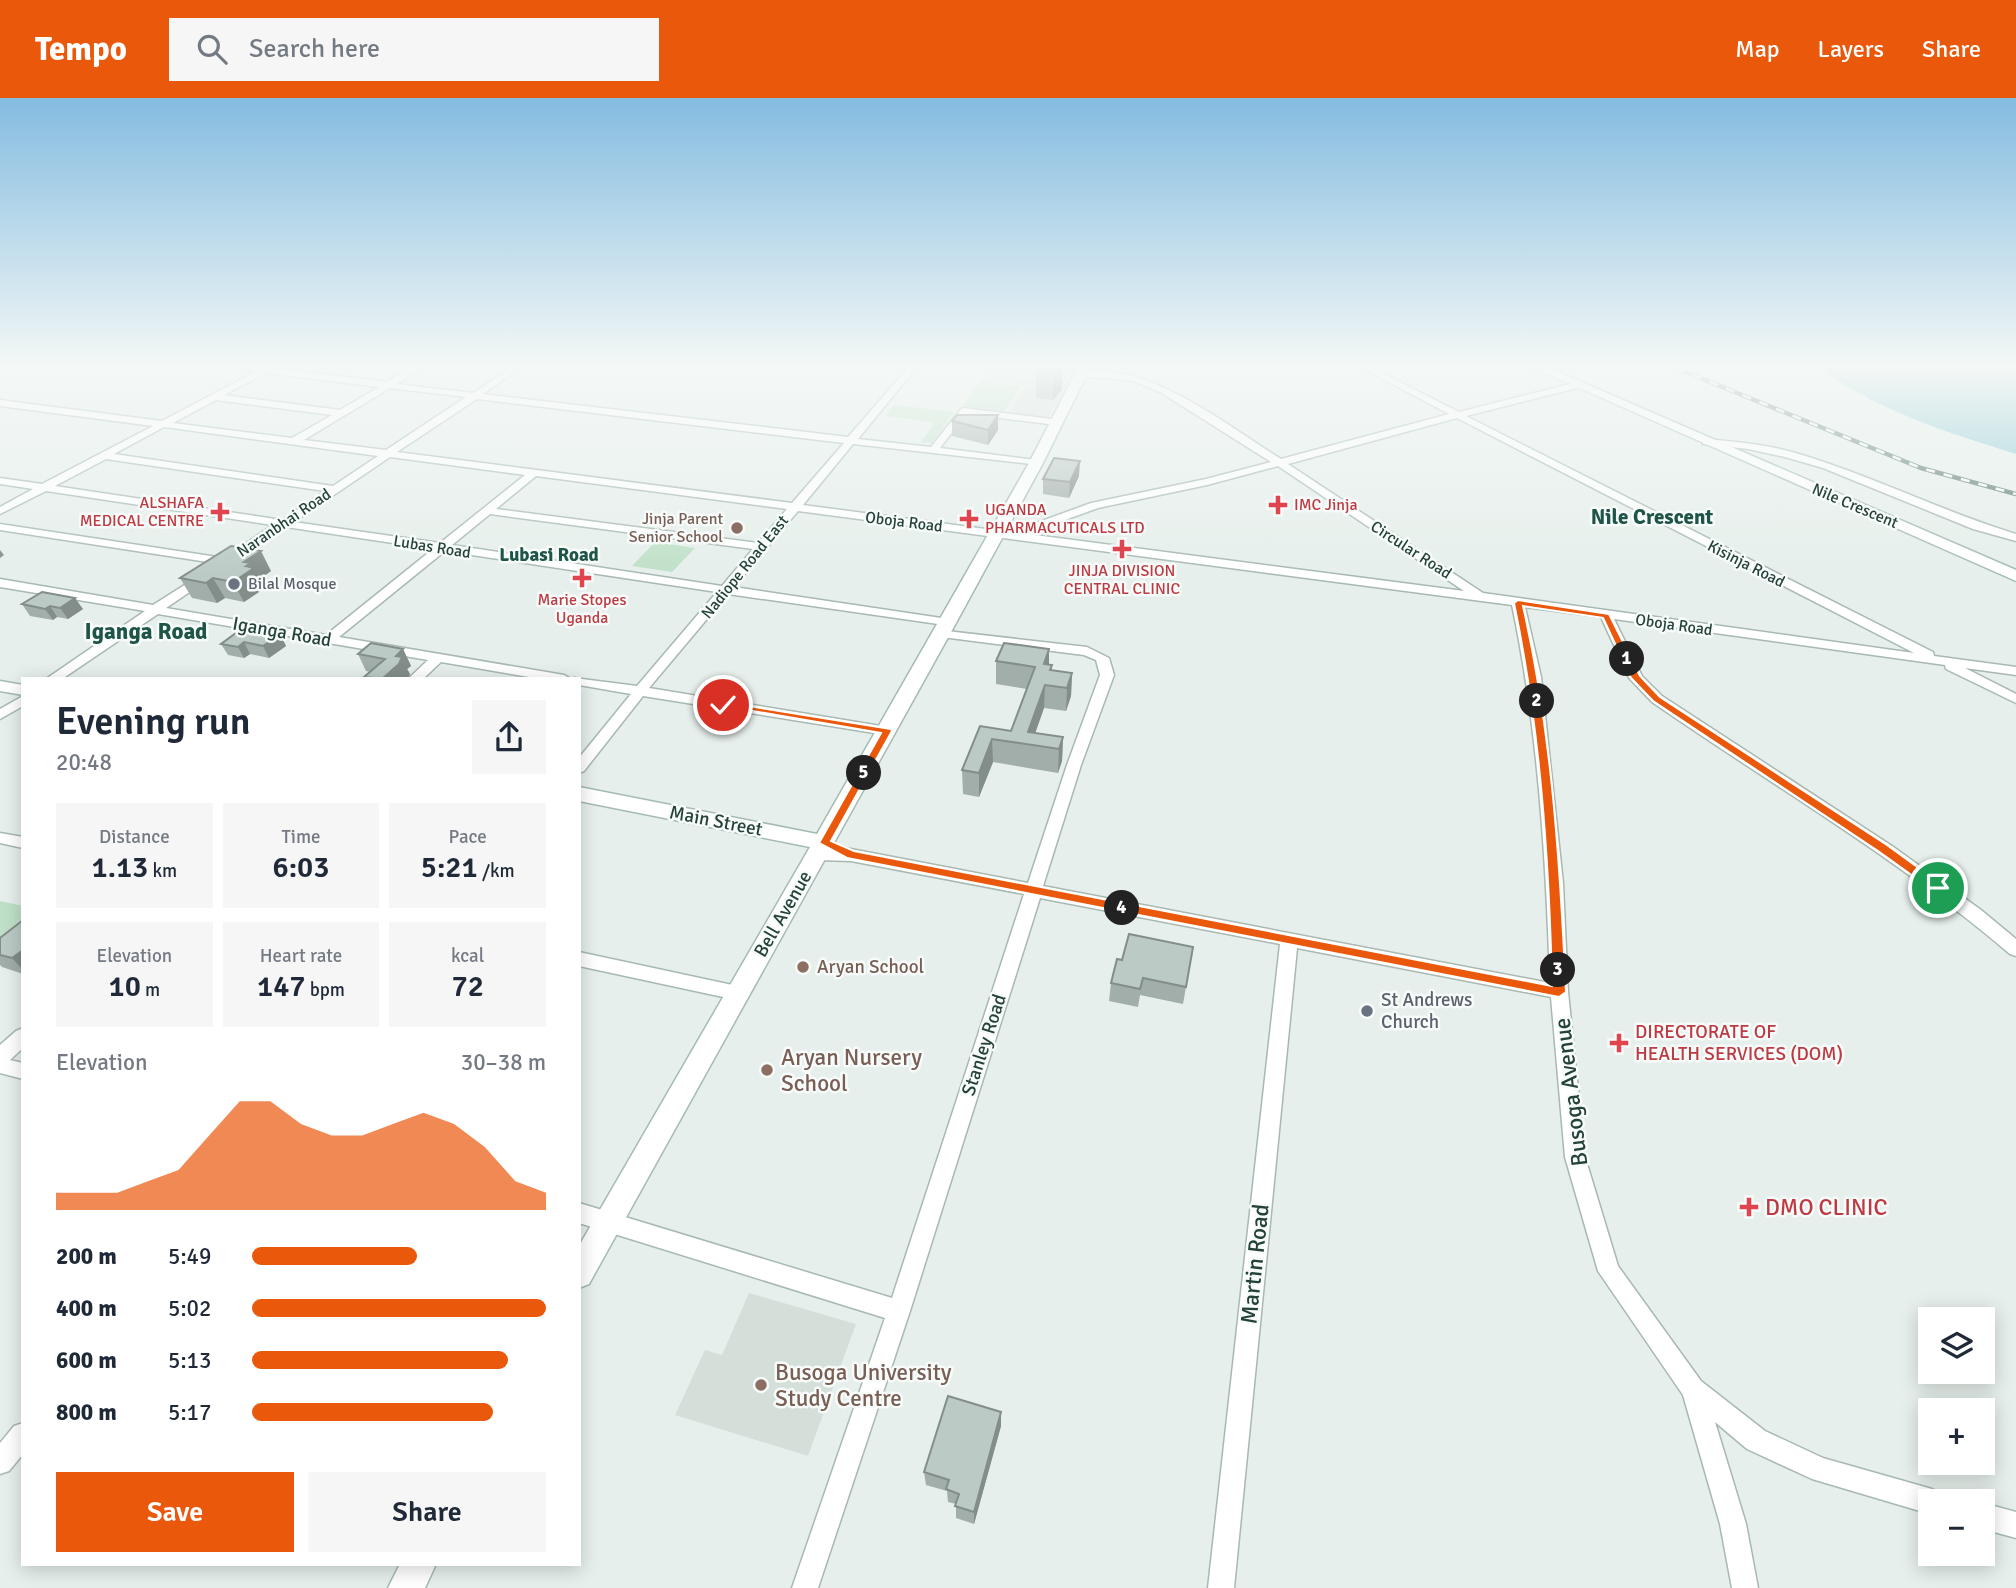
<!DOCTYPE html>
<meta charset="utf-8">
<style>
:root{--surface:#fff;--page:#f6f6f7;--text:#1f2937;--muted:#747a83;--accent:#ea580c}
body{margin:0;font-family:Signika,sans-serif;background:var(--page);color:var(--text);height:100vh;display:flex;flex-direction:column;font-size:26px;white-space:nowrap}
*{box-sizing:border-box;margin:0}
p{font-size:23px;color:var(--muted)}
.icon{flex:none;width:38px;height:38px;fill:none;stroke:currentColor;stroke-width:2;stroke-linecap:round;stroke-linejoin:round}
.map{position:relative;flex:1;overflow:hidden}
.details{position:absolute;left:21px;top:579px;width:560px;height:889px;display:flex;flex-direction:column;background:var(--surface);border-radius:0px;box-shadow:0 4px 18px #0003}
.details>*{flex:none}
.controls{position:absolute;left:1918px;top:1209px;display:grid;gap:14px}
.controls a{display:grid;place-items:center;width:77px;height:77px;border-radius:0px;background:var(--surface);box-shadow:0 4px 18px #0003;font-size:35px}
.pin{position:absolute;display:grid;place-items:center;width:60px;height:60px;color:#fff;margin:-30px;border:4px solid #fff;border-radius:50%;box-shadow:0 2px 7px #0007}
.km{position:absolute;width:35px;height:35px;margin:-18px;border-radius:50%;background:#222;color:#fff;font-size:19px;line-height:35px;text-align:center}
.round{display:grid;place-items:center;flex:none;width:74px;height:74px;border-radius:0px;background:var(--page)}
.summary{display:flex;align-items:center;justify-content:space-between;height:119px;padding:0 35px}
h1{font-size:38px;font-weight:600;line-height:52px}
.stats{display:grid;grid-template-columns:repeat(3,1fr);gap:10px;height:119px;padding:7px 35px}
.stats div{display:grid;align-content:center;border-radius:0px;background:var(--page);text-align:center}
.stats b{font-size:30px;font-weight:600}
.stats small{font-size:19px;font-weight:400}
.stats p{font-size:19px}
.chart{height:196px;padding:14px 35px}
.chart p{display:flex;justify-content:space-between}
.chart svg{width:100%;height:126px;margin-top:7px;fill:var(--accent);opacity:.7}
.cta{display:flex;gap:14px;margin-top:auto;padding:14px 35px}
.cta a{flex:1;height:80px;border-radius:0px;background:var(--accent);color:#fff;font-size:28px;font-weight:600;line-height:80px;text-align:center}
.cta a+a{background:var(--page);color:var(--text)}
ul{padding:0 35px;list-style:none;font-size:23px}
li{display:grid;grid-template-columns:112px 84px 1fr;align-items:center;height:52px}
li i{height:18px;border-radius:9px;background:var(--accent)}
header{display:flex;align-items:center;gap:42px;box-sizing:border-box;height:98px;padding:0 35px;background:var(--accent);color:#fff}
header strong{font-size:33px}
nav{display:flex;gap:38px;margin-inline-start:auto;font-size:24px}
.search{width:490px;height:63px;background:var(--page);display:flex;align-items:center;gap:18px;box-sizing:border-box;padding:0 24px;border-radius:0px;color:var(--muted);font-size:26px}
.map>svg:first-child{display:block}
.built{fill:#d4dfda}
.green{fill:#bfe0c8}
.water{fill:#8ec9d4}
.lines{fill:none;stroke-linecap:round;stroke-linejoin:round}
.street-casing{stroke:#a8b8b2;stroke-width:3}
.secondary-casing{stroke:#a4bbb3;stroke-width:3}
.street{fill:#fff;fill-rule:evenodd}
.secondary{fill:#fff;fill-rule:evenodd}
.rail-casing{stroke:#5f7d75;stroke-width:4.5}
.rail{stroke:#f7fbf9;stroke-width:2.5;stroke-dasharray:9;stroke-linecap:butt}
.wall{fill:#a1aea9}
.shaded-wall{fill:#838d89}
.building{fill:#bbcac4;stroke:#838d89;stroke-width:2}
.route{fill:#ea580c;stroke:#fff;stroke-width:2}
.health-dot{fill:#e0444e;stroke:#f7fbf9;stroke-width:2.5}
.education-dot{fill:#8d6e63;stroke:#f7fbf9;stroke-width:2.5}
.worship-dot{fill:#6b7280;stroke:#f7fbf9;stroke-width:2.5}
.labels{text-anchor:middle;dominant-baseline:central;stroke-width:5;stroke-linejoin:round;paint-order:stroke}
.far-health-label{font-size:16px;fill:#be3a42;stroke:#f7fbf9;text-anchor:start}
.far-street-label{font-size:16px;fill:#24423a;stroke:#f7fbf9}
.far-education-label{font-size:16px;fill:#785e54;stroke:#f7fbf9;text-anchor:end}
.far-worship-label{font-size:16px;fill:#5b616d;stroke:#f7fbf9;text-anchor:start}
.far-quarter-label{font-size:19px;font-weight:bold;fill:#1f5548;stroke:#f7fbf9}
.street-label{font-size:19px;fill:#24423a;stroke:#f7fbf9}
.education-label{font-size:19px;fill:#785e54;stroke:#f7fbf9;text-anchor:start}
.worship-label{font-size:19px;fill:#5b616d;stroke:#f7fbf9;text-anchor:start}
.health-label{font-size:19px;fill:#be3a42;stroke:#f7fbf9;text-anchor:start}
.far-district-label{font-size:21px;font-weight:bold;fill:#1f5548;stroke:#f7fbf9}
.quarter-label{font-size:23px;font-weight:bold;fill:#1f5548;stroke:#f7fbf9}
.near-education-label{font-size:23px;fill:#785e54;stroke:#f7fbf9;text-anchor:start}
.near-street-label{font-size:23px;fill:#24423a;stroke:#f7fbf9}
.near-health-label{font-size:23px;fill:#be3a42;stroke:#f7fbf9;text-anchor:start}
</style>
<header>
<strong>Tempo</strong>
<div class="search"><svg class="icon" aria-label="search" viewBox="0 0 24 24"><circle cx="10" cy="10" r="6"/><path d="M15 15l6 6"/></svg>Search here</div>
<nav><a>Map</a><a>Layers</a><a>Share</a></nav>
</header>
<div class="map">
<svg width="2016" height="1490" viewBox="0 0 2016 1490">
<rect width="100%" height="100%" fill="#e6efeb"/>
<!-- built -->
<path class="built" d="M991,270H1078L1049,319L1009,314L1026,287L982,282Z
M749,1195L856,1226L808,1358L675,1317L705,1252L722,1257Z"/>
<!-- green -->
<path class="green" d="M981,283L1021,288L1004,313L963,308Z
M894,307L954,314L932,345L921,344L934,326L932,324L885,318Z
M655,444L695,450L672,474L632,468Z
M0,803L23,808V820L0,840Z"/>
<!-- water -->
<path class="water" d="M1821,270H2016V356C1950,335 1876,313 1821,270Z"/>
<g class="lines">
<defs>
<path id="street" d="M241,270H271L387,284L411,270H421L397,286L473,295L511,270H520L483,296L848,339L908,270H916L858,341L931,349L961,311L964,310L1060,322V326L1057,327L966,316L940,350L1036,362L1040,363V367L853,346L803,407L1024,436L1028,428L1091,405L1206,381L1271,364L1160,294L1133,283L1081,278L1077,275L1078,273C1152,265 1221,324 1281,361L1449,316L1362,270H1372L1459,314L1578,284L1583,287L1581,289L1466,318L1933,554L1934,558L2016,569V577L1965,570L2016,596V605L1946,571L1945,567L1614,521L1642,578L1662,598L1892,748L1981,812L2016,841V858L2010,856C1898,760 1772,687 1652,604L1629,580L1601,519L1525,509L1541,579L1563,785L1568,894L1585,1059L1618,1168L1701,1283L1765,1333L1823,1360L1932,1391L1941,1395L1944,1404H1930V1416L1812,1381L1747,1351L1715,1324L1746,1426L1758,1490H1732L1720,1426L1683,1297L1598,1173L1565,1059L1551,899L1297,850L1234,1490H1208L1280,846L1040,800L910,1213L818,1490H792L885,1220L579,1125V1105L892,1200L1024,796L851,763L819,762L811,756L819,750L851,751L1028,785L1067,667L1100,577L1096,562L1084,557L942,539L936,535L938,532L1087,549L1109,560L1114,577L1081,667L1043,788L1550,885C1546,759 1538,631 1512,507L798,413L734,489L948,521L954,525L952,528L728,496L649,590L887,629L892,630L894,633L892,636L887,637L643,598L584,673L579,675V660L631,596L579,587V581L574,580L637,588L717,494L445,453L339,539L564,577L571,581H541L441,564L423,581H408L428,562L158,516L62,581H46L145,513L0,489V481L153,507L202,476L208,480L206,483L166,510L326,537L433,451L286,429L227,467L0,432V426L224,460L273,427L46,393L0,416V409L33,391L0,386V380L42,386L153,328L0,308V302L162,323L255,274ZM266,275L379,289L340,312L224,297ZM390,290L466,299L386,352L304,342ZM477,301L844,345L792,405L397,354ZM216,302L332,317L292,340L173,325ZM1457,320L1914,555L1483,495L1288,366ZM164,329L378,358L333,388L114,356ZM390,359L525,377L440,445L294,424ZM106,361L325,393L282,422L55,388ZM1278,368L1464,493L1035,437L1037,432L1098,410L1207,387ZM536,378L787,411L758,445L496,411ZM490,416L753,451L722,488L452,447Z
M1707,341C1736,344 1764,346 1792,354C1869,376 1940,413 2016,436V443L1973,431L1823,370L1785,359L1748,351L1703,346V342Z
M23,598V608L0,621V611Z
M0,735L23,739V750L0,745Z
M579,854L737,888L743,890L746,895L743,900L737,902L579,868Z
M23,930V950L10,962L23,965V981L0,975V947L16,933Z
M23,1325V1356L9,1373L0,1376V1345L14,1328Z
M1983,1405L2016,1414V1440L1983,1431Z"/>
<path id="secondary" d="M1078,270H1090L1043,365L956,525L589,1186L579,1190V1148L810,749L579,703V689L817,736L1029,365Z
M1534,270H1549L2016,472V483Z
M0,583L23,587V597L0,593Z
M400,1466H436L425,1490H388Z"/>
</defs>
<!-- street casing -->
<use href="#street" class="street-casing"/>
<!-- secondary casing -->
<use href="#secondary" class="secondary-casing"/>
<!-- street -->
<use href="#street" class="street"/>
<!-- secondary -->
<use href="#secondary" class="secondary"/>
<defs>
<path id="rail" d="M1676,270L1921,370L2016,396"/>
</defs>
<!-- rail casing -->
<use href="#rail" class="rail-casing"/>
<!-- rail -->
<use href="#rail" class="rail"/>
</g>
<!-- wall -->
<path class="wall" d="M1062,270V291L1053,302L1036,300V271Z
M998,317V332L988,347L952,338V323Z
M1079,378L1069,400L1043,396V381Z
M271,473L260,481L265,490L244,504L225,500L217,505L192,500L180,480Z
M42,494L83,511L68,521L57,519L53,522L30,518L22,506Z
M280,536L286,548L269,560L250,556L244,560L228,557L221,546Z
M403,551L411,568L407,571L410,576L408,581H365L364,579L370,574L366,573L358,556Z
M1049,551V566L1052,567V572L1072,575L1071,598L1066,613L1044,610L1035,635L1063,639L1062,663L1058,675L993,664L979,699L963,696L962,672L980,628L1011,633L1027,591L996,586V563Z
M23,822V876L2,869L0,867V840Z
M1193,849L1183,906L1140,897L1138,909L1109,903L1111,885L1122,862Z
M1001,1328L974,1426L956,1420V1406L948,1404L947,1393L926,1387L924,1374Z"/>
<!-- shaded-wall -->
<path class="shaded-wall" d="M1057,270H1062V291L1053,302L1054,273Z
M998,317V332L988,347V332Z
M1080,363L1079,378L1069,400L1070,384Z
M0,452L4,457L0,460Z
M261,453L271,473L260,481L265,490L244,504L233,484L244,464Z
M213,480L225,500L217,505L206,485Z
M75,500L83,511L68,521L60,510Z
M50,508L57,519L53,522L45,511Z
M280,536L286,548L269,560L263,548Z
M244,544L250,556L244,560L238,549Z
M403,551L411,568L407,571L410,576L408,581H382L396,558Z
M1049,551V574L1044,566Z
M1072,575L1071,598L1066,613L1067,590Z
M1045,587L1044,610L1031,647L1028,634Z
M1063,639L1062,663L1058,675L1059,651Z
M992,641L993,664L979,699V675Z
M23,852V872L12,860Z
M1001,1314V1328L974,1426V1414Z"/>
<!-- building -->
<path class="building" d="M1037,270H1057L1054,273L1036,271Z
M957,317H998L988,332L952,323Z
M1054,360L1080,363L1070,384L1043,381Z
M231,448L261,453L244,464L251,465L246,468L254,470L233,484L213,480L206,485L180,480Z
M42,494L75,500L60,510L50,508L45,511L22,506Z
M244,529L280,536L263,548L244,544L238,549L221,546Z
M371,545L403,551L396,558L402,559L399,566L382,581L364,579L385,561L358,556Z
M1004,545L1049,551L1044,566L1052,567L1050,572L1072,575L1067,590L1045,587L1028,634L1063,639L1059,651L992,641L979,675L962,672L980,628L1011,633L1035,569L996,563Z
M23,822V852L12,860L0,857V840Z
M1129,836L1193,849L1186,889L1143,880L1140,891L1111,885L1117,861L1122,862Z
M948,1298L1001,1314L974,1414L955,1408L959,1396L946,1391L949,1382L924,1374Z"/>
<!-- sky -->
<linearGradient id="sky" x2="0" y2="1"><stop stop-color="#84bce0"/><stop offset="0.56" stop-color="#f4f8f6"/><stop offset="1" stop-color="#f4f8f6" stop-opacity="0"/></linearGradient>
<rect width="2016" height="478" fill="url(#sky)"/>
<!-- route -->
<path class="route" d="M1518,502L1609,516L1640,578L1660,599L1887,747L1942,787V793H1934L1878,753L1653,603L1631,580L1603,520L1523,508C1552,635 1560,765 1566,894L1559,899L847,760L819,745L881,635L718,607L723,604L891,631L892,633L831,743L854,753L1552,888C1549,760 1540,630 1514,505Z"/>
<!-- markers -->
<g class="health-dot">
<path d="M1274.5 396.5h7v7h7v7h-7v7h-7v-7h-7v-7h7z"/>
<path d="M216.5 403.5h7v7h7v7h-7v7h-7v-7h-7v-7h7z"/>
<path d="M965.5 410.5h7v7h7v7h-7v7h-7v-7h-7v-7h7z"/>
<path d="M1118.5 440.5h7v7h7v7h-7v7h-7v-7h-7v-7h7z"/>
<path d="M578.5 469.5h7v7h7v7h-7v7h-7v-7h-7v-7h7z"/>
<path d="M1615.5 934.5h7v7h7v7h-7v7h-7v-7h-7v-7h7z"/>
<path d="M1745.5 1098.5h7v7h7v7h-7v7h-7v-7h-7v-7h7z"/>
</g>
<g class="education-dot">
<circle cx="737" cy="430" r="7"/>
<circle cx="803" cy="869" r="7"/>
<circle cx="767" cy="972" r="7"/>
<circle cx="761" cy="1287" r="7"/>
</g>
<g class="worship-dot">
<circle cx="234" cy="486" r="7"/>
<circle cx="1367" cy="913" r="7"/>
</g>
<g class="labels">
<!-- far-health labels -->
<g class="far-health-label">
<text x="204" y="405" text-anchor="end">ALSHAFA<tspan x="204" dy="18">MEDICAL CENTRE</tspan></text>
<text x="1294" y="407">IMC Jinja</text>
<text x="985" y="412">UGANDA<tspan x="985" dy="18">PHARMACUTICALS LTD</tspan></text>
<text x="1122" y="473" text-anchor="middle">JINJA DIVISION<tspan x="1122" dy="18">CENTRAL CLINIC</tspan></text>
<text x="582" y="502" text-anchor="middle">Marie Stopes<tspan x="582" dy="18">Uganda</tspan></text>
</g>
<!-- far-street labels -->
<g class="far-street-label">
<text transform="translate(1855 408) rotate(23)">Nile Crescent</text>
<text transform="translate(904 424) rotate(7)">Oboja Road</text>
<text transform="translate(284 425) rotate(-34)">Naranbhai Road</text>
<text transform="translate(432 449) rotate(9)">Lubas Road</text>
<text transform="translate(1411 452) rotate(33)">Circular Road</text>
<text transform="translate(1746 466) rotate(27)">Kisinja Road</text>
<text transform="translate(745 469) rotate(-51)">Nadiope Road East</text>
<text transform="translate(1674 527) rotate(8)">Oboja Road</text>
</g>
<!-- far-education labels -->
<g class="far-education-label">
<text x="723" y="421">Jinja Parent<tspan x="723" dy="18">Senior School</tspan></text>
</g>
<!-- far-worship labels -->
<g class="far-worship-label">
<text x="248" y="486">Bilal Mosque</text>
</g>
<!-- far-quarter labels -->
<g class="far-quarter-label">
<text x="549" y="457">Lubasi Road</text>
</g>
<!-- street labels -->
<g class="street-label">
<text transform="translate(282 534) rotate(10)">Iganga Road</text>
<text transform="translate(716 723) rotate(11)">Main Street</text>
<text transform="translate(783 816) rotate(-60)">Bell Avenue</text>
<text transform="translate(984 947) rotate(-72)">Stanley Road</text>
</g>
<!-- education labels -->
<g class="education-label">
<text x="817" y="869">Aryan School</text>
</g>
<!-- worship labels -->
<g class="worship-label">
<text x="1381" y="902">St Andrews<tspan x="1381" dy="22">Church</tspan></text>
</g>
<!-- health labels -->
<g class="health-label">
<text x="1635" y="934">DIRECTORATE OF<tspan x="1635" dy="22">HEALTH SERVICES (DOM)</tspan></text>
</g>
<!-- far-district labels -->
<g class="far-district-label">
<text x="1652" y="419">Nile Crescent</text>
</g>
<!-- quarter labels -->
<g class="quarter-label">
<text x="146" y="533">Iganga Road</text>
</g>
<!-- near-education labels -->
<g class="near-education-label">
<text x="781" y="959">Aryan Nursery<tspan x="781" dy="26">School</tspan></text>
<text x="775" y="1274">Busoga University<tspan x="775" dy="26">Study Centre</tspan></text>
</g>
<!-- near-street labels -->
<g class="near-street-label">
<text transform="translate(1571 994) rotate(-97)">Busoga Avenue</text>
<text transform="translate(1255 1166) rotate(-84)">Martin Road</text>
</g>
<!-- near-health labels -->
<g class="near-health-label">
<text x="1765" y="1109">DMO CLINIC</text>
</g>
</g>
</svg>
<div class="controls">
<a><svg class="icon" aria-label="layers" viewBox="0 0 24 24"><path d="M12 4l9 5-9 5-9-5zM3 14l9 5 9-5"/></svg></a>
<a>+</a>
<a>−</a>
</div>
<div class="pin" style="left:1938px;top:790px;background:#1e9e55"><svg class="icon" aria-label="arrive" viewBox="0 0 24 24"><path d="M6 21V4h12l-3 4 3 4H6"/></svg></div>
<div class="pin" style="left:723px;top:607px;background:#d93025"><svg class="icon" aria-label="check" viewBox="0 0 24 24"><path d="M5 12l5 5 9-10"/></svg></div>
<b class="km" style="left:1627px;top:561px">1</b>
<b class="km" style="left:1537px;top:603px">2</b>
<b class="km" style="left:1558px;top:872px">3</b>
<b class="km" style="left:1122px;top:810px">4</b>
<b class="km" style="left:864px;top:675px">5</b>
<section class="details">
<div class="summary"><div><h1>Evening run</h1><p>20:48</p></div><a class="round"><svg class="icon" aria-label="share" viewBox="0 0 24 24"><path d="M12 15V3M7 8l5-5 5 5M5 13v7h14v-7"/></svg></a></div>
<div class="stats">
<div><p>Distance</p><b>1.13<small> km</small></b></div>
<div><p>Time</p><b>6:03</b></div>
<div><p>Pace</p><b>5:21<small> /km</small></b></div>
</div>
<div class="stats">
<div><p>Elevation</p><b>10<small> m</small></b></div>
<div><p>Heart rate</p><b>147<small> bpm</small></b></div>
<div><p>kcal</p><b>72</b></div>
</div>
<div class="chart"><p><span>Elevation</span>30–38 m</p>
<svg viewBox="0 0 160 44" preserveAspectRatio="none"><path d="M0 44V38L10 38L20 38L30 34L40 30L50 18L60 6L70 6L80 14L90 18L100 18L110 14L120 10L130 14L140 22L150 34L160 38V44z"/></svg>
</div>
<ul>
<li><b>200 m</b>5:49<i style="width:56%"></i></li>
<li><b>400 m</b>5:02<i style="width:100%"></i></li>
<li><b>600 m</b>5:13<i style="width:87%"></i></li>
<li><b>800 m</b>5:17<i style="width:82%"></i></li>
</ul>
<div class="cta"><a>Save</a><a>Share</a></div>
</section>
</div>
